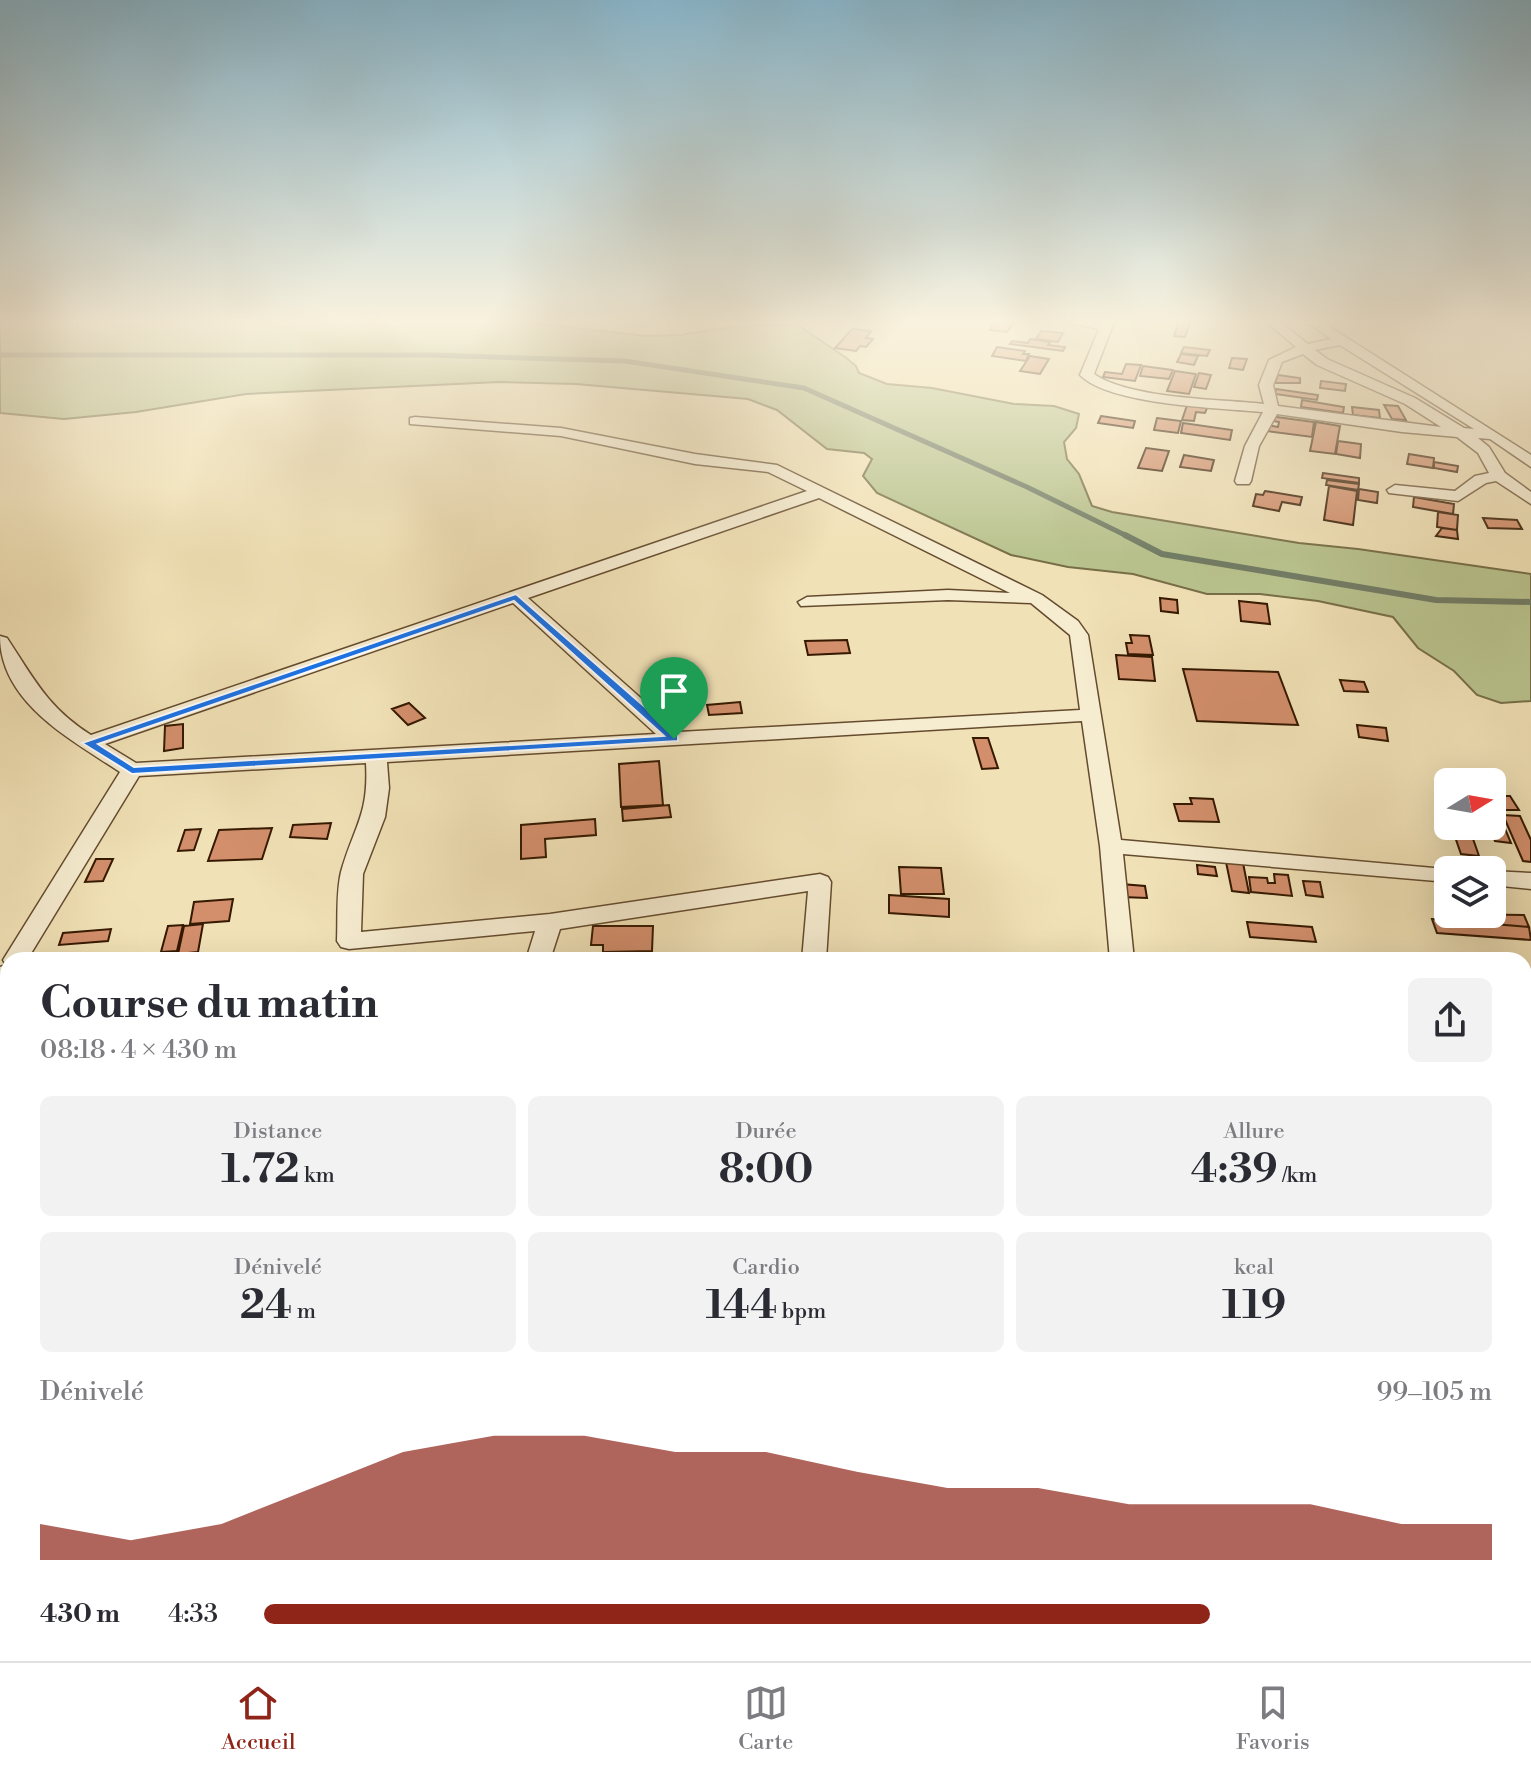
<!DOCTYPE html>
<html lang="fr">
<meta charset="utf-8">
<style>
:root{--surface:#fff;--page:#f2f2f3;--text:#2b2b33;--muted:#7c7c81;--line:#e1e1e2;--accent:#8f2418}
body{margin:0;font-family:"Libre Bodoni",serif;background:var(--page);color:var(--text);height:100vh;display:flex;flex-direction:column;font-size:30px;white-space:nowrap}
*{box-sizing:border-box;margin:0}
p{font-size:26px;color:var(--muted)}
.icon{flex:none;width:44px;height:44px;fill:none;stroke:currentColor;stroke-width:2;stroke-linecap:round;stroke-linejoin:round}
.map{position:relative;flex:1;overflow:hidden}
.side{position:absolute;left:0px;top:952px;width:1532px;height:710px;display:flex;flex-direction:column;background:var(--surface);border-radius:24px 24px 0 0;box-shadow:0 8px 32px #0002}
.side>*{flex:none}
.needle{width:52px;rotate:79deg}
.fabs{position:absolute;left:1434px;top:768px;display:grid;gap:16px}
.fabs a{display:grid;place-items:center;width:72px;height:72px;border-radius:12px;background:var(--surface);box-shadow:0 8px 32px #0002;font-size:40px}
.pin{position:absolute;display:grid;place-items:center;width:68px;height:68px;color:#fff;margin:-82px -34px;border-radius:50% 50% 50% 0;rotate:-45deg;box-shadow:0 0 8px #0007}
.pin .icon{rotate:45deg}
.round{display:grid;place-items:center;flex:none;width:84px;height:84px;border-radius:12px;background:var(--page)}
.overview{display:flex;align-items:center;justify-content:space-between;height:136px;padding:0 40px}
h1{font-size:44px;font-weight:800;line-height:60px}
.metrics{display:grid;grid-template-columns:repeat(3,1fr);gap:12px;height:136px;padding:8px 40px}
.metrics div{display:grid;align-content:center;border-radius:12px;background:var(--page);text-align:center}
.metrics b{font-size:40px;font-weight:800}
.metrics small{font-size:22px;font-weight:400}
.metrics p{font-size:22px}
.chart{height:224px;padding:16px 40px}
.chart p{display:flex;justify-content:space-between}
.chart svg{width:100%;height:144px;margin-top:8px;fill:var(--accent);opacity:.7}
ul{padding:0 40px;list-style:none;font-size:26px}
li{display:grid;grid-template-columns:128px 96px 1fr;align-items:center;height:60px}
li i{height:20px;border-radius:10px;background:var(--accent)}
.menu{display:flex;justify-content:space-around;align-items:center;height:112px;border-top:2px solid var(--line);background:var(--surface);font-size:22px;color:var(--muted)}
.menu a{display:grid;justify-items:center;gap:4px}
.menu .current{color:var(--accent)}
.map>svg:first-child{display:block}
.green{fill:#b9c38e;stroke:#776e47;stroke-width:2}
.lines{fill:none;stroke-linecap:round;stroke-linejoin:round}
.stream-far1{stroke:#727c65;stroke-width:5}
.stream{stroke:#727c65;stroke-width:6}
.building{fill:#d38f6c;stroke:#351900;stroke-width:2}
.street-casing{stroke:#644b2e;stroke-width:3}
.street{fill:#f6ecd0;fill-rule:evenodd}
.route{fill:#1a73e8;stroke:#fff;stroke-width:2;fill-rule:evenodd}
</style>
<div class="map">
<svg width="1531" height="1661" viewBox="0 0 1531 1661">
<rect width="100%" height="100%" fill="#f1e1b6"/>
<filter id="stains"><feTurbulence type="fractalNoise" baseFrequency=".0025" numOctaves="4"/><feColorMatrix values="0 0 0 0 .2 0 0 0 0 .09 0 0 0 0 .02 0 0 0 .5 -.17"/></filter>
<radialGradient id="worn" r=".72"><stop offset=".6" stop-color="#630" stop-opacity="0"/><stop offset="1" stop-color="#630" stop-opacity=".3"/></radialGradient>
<!-- green -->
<path class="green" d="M0,322H524L645,336L681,335L730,327L796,324L845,357L856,366L859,373L887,384L932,388L1014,404L1054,406L1079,414L1076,428L1064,442L1067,459L1079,474L1092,506L1112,512L1299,543L1358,549L1531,574V701L1501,703L1477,695L1454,671L1418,648L1393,617L1318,601L1260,594H1207L1133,574L1068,567L1011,555L877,493L863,476L872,459L864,453L827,449L777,410L748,399L576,384L499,382L246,394L136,412L64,419L0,413Z"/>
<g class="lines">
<!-- stream-far1 -->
<path class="stream-far1" d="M0,355H430L625,361L804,388L1027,487L1129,537"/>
<!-- stream -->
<path class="stream" d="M1125,535L1162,554L1436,600L1531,602"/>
</g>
<!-- building -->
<path class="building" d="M995,322H1014L1007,332L990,330Z
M1179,322L1190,323L1185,337L1174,336Z
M852,329L871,331L866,338L873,339L866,347L860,346L856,351L835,348Z
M1041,331L1063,333L1058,342L1036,339Z
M1030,339L1050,342L1048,345L1065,347L1063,351L1010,344L1012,341L1028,343Z
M997,347L1025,351L1023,354H1029L1026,361L992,356Z
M1184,347L1210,350L1207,356L1181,353Z
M1181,354L1198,356L1194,365L1177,362Z
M1030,356L1049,359L1040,374L1020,371Z
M1232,358L1247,359L1243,370L1229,368Z
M1126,364L1141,365L1135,381L1103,377L1105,372L1122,374Z
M1143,366L1173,370L1169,379L1140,376Z
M1175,371L1196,374L1189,394L1167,391Z
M1199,373L1211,375L1206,389L1194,387Z
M1278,375L1300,378V383H1275Z
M1321,381L1346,384L1345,391L1320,388Z
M1276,389L1318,395L1317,400L1275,394Z
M1302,400L1344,407L1343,413L1301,407Z
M1187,405L1207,408L1205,413L1196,412L1194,421L1182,420Z
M1384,405L1398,406L1406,420L1392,419Z
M1352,407L1379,410L1380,418L1353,415Z
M1101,416L1135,421L1133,428L1098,423Z
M1269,416L1314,422L1312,437L1267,431L1268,425L1278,427L1279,422L1269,420Z
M1157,418L1181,421L1178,433L1154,430Z
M1316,422L1340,426L1335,454L1310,451Z
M1183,423L1232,430L1230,440L1181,433Z
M1338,441L1361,444L1360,458L1336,454Z
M1146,448L1169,451L1162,471L1138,468Z
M1409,454L1434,458L1433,468L1407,464Z
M1184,455L1214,460L1211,471L1180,467Z
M1434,462L1458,466L1457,472L1434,468Z
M1323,473L1359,478V483L1322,478Z
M1327,480L1359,484L1358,490L1326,485Z
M1329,486L1357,491L1353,525L1324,520Z
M1359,489L1378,492L1377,503L1358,500Z
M1265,491L1302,497L1300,505L1282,502L1279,511L1253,506L1256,494L1263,495Z
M1414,497L1454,504L1453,514L1413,507Z
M1438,512L1458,515L1457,530L1437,527Z
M1483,518L1517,520L1522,529L1488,528Z
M1442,528L1457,530L1458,539L1436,536Z
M1160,598L1177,600L1178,613L1161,611Z
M1239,601L1267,604L1270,624L1241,621Z
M1130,635L1149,636L1153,655L1128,654L1126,643H1132Z
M847,640L850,653L808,655L805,641Z
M1116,655L1152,657L1155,681L1119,679Z
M1183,669L1278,672L1298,725L1197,721Z
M1340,680L1364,682L1368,692L1344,691Z
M740,702L742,713L709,715L707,705Z
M409,703L425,718L408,725L392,709Z
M183,724V748L164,751L165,726Z
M1357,725L1386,728L1388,741L1359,737Z
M973,738H988L998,768L982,769Z
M659,761L663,805L621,807L619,764Z
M1492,796H1510L1519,810H1492Z
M1190,798L1213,799L1219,822L1179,821L1174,804H1192Z
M669,805L671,817L623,821L622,809Z
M1492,811L1498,812L1511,843L1495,841L1489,826H1492Z
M1503,815L1520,816L1531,840V862L1523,861Z
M595,819L596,835L545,839L546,857L521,859V825Z
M331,823L327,839L290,837L293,825Z
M272,828L262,859L208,861L219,830Z
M201,829L194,850L178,851L185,830Z
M1454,834L1472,836L1479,856L1461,854Z
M96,859H113L103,881L85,882Z
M1226,862L1243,863L1249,893L1232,891Z
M1197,865L1215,867L1217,876L1198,874Z
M899,867L941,868L944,894H901Z
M1274,874L1288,875L1292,896L1251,892L1249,877L1267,878L1268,883H1275Z
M1303,881L1320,882L1323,897L1306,895Z
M1121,884L1145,886L1147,898L1122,897Z
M889,895L949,899V917L889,913Z
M233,899L229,921L190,924L194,902Z
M1445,909H1448V914L1524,915L1529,927L1449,920Z
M1432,919L1529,927L1531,940L1437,933Z
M1247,922L1312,927L1316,942L1250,937Z
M203,924L198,952L178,954L184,926Z
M183,925L177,951L161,952L168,926Z
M593,926H653L652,951L603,952V945H591Z
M111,929L108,941L59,945L63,933Z
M1524,1461L1531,1462V1496L1524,1483Z
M1470,1654H1498L1502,1661H1474Z"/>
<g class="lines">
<defs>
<path id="street" d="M1065,322H1114L1094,374C1130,399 1219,399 1264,404L1259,385L1269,360L1296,347L1266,322H1280L1308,344L1331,339L1307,322H1322L1531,455V467L1490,439L1478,438L1489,447L1505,473L1531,492V504L1496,481L1486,483L1458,501L1389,493L1387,490L1395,485L1455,491L1475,476L1489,473L1478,453L1457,437L1402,432L1277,414L1259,446L1251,481L1249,484H1237L1235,481L1245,446L1263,412C1220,408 1109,405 1080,375L1099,329ZM1340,345L1474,429L1464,428L1415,398L1327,359L1315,350ZM1303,354L1317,365L1405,404L1441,427L1278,406L1273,385L1282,362Z
M415,417L561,428L695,454L777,465L1042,595L1078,621L1088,635L1121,840L1456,870H1448V882L1123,854L1134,960H1110L1100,846L1082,721L387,762L389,788L385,817L363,874L361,932L550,914L820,874L828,877L831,882L826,960H802L808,891L560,929L550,960H526L535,931L349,949L341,947L337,941C338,919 336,893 341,872C354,826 369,815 366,763L139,776L27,960H8V993L0,996V967L6,965L3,960L120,772C72,740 0,703 0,636L7,638C34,679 48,708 91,735L807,491L768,472L695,464L561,436L410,424V418ZM819,498L1010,593L948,590L807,597L798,602L801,606L948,600L1031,603L1070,635L1080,710L679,732L528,598ZM513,603L656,734L136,763L105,744Z
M1492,871L1531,873V889L1492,885Z
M1040,1654H1078L1079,1661H1041Z"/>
</defs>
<!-- street casing -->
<use href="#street" class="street-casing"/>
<!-- street -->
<use href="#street" class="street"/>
</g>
<!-- sky -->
<linearGradient id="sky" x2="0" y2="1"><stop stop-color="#89b8cf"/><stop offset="0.58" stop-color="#f9f2de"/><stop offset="1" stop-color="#f9f2de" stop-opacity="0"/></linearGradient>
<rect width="1531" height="555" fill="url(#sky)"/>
<!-- route -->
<path class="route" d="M516,594L678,736V741L132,774L82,743ZM514,601L664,736L134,767L98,744Z"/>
<rect width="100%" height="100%" filter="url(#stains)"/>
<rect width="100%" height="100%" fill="url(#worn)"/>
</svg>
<div class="fabs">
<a><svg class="needle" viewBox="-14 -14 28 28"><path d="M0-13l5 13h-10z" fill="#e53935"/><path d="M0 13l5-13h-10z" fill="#7c7c81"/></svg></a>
<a><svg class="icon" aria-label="layers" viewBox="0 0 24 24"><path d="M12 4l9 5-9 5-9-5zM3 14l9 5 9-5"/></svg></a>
</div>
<div class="pin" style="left:674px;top:739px;background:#1e9e55"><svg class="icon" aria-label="arrive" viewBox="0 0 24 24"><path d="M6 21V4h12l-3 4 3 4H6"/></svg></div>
<section class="side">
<div class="overview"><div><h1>Course du matin</h1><p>08:18 · 4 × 430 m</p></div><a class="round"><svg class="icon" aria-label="share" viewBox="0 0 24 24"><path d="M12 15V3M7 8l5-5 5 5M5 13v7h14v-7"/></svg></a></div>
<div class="metrics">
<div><p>Distance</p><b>1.72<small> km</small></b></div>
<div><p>Durée</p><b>8:00</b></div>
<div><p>Allure</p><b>4:39<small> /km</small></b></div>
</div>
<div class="metrics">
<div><p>Dénivelé</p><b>24<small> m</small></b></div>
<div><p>Cardio</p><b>144<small> bpm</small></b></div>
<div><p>kcal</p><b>119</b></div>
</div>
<div class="chart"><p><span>Dénivelé</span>99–105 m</p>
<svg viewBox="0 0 160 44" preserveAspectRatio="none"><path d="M0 44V33L10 38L20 33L30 22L40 11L50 6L60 6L70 11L80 11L90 17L100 22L110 22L120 27L130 27L140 27L150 33L160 33V44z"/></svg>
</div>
<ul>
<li><b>430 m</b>4:33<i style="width:77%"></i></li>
</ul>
</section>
</div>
<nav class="menu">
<a class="current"><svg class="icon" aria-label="home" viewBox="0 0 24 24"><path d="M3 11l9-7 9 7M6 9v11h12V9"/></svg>Accueil</a>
<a><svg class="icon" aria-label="map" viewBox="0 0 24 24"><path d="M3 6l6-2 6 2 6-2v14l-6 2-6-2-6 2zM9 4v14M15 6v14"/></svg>Carte</a>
<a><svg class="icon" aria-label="saved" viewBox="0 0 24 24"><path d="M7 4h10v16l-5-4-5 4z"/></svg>Favoris</a>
</nav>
